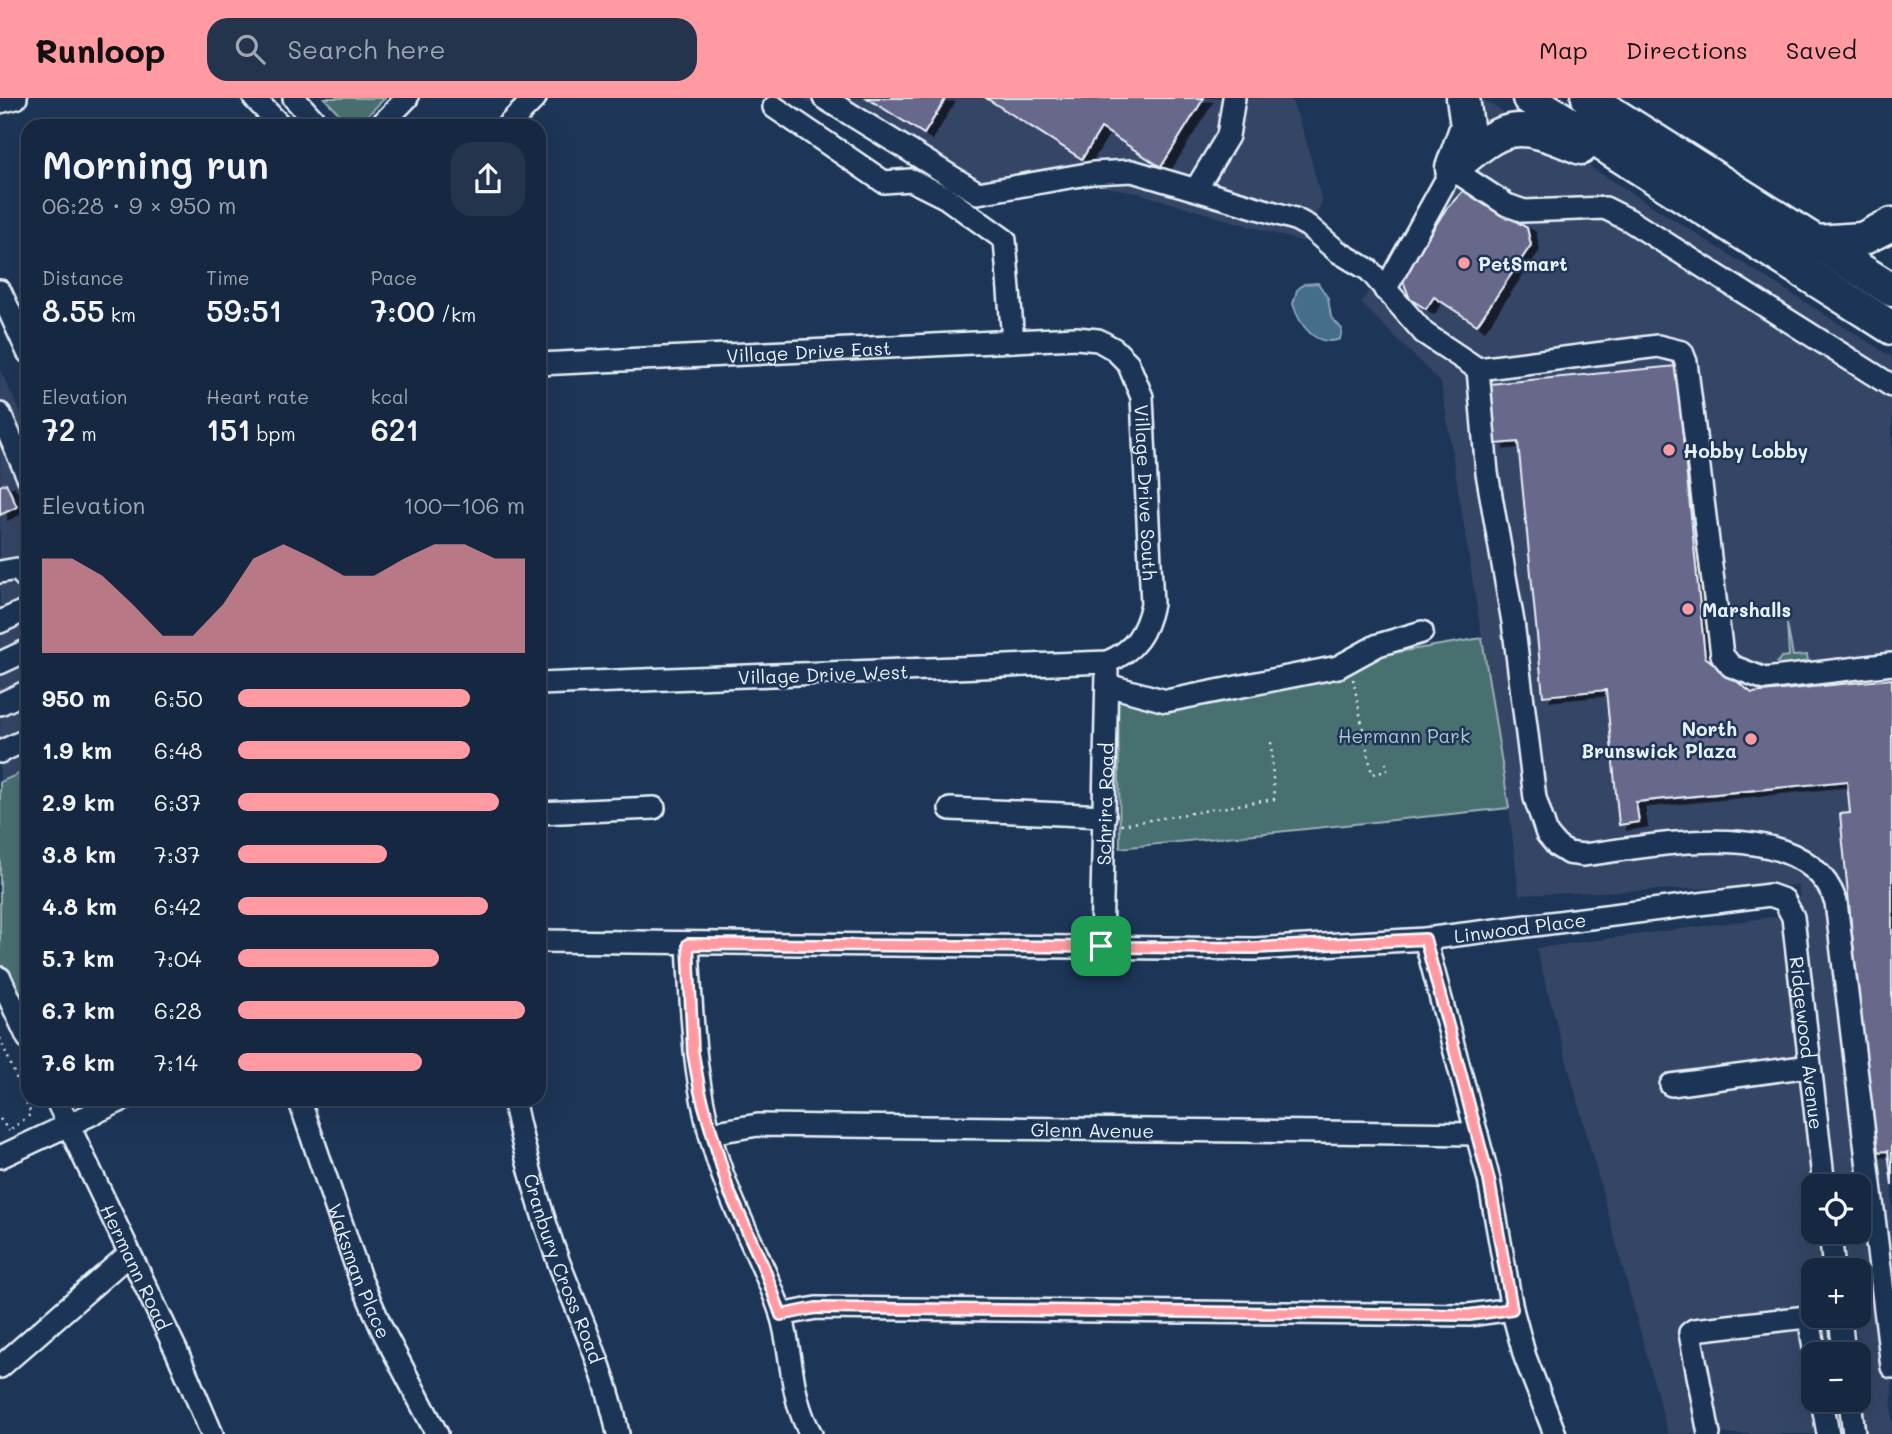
<!DOCTYPE html>
<meta charset="utf-8">
<style>
:root{--surface:#162841;--page:#23344c;--text:#f1f3f6;--muted:#9ea6b1;--line:#35445a;--accent:#ff9aa2}
body{margin:0;font-family:Mali,sans-serif;background:var(--page);color:var(--text);height:100vh;display:flex;flex-direction:column;font-size:26px;white-space:nowrap}
*{box-sizing:border-box;margin:0}
p{font-size:23px;color:var(--muted)}
.icon{flex:none;width:38px;height:38px;fill:none;stroke:currentColor;stroke-width:2;stroke-linecap:round;stroke-linejoin:round}
.map{position:relative;flex:1;overflow:hidden}
.drawer{position:absolute;left:21px;top:21px;width:525px;height:987px;display:flex;flex-direction:column;background:var(--surface);border-radius:21px;box-shadow:0 7px 28px #0002,0 0 0 2px var(--line)}
.drawer>*{flex:none}
.controls{position:absolute;left:1801px;top:1076px;display:grid;gap:14px}
.controls a{display:grid;place-items:center;width:70px;height:70px;border-radius:14px;background:var(--surface);box-shadow:0 7px 28px #0002,0 0 0 2px var(--line);font-size:35px}
.pin{position:absolute;display:grid;place-items:center;width:60px;height:60px;color:#fff;margin:-30px;border-radius:14px;box-shadow:0 4px 10px #0006}
.round{display:grid;place-items:center;flex:none;width:74px;height:74px;border-radius:21px;background:var(--page)}
.headline{display:flex;align-items:center;justify-content:space-between;height:119px;padding:0 21px}
h1{font-size:38px;font-weight:600;line-height:52px}
.metrics{display:grid;grid-template-columns:repeat(3,1fr);gap:10px;height:119px;padding:7px 21px}
.metrics div{display:grid;align-content:center}
.metrics b{font-size:30px;font-weight:600}
.metrics small{font-size:19px;font-weight:400}
.metrics p{font-size:19px}
.chart{height:196px;padding:14px 21px}
.chart p{display:flex;justify-content:space-between}
.chart svg{width:100%;height:126px;margin-top:7px;fill:var(--accent);opacity:.7}
ul{padding:0 21px;list-style:none;font-size:23px}
li{display:grid;grid-template-columns:112px 84px 1fr;align-items:center;height:52px}
li i{height:18px;border-radius:9px;background:var(--accent)}
header{display:flex;align-items:center;gap:42px;box-sizing:border-box;height:98px;padding:0 35px;background:var(--accent);color:#111}
header strong{font-size:33px}
nav{display:flex;gap:38px;margin-inline-start:auto;font-size:24px}
.search{width:490px;height:63px;background:var(--page);display:flex;align-items:center;gap:18px;box-sizing:border-box;padding:0 24px;border-radius:21px;color:var(--muted);font-size:26px}
.map>svg:first-child{display:block}
.built{fill:#344466}
.green{fill:#4a6f71;stroke:#99b0b4;stroke-width:2}
.water{fill:#446e8a;stroke:#86a2b6;stroke-width:2}
.building{fill:#68678a;stroke:#e8f1f8;stroke-width:2;filter:url(#shadow)}
.lines{fill:none;stroke-linecap:round;stroke-linejoin:round}
.minor-casing{stroke:#e8f1f8;stroke-width:26}
.highway-casing{stroke:#e8f1f8;stroke-width:37}
.path{stroke:#e8f1f8;stroke-width:2.5;stroke-dasharray:2 5;stroke-linecap:butt}
.minor{stroke:#1d3557;stroke-width:21}
.highway{stroke:#1d3557;stroke-width:32}
.route-casing{stroke:#fff;stroke-width:14}
.route{stroke:#ff9aa2;stroke-width:9}
.poi-dot{fill:#ff9aa2;stroke:#1d3557;stroke-width:2.5}
.labels{text-anchor:middle;dominant-baseline:central;stroke-width:5;stroke-linejoin:round;paint-order:stroke}
.poi-label{font-size:19px;font-weight:bold;fill:#e8f1f8;stroke:#1d3557;text-anchor:start}
.street-label{font-size:19px;fill:#e8f1f8;stroke:#1d3557}
.park-label{font-size:19px;fill:#b1c4c9;stroke:#1d3557}
</style>
<header>
<strong>Runloop</strong>
<div class="search"><svg class="icon" aria-label="search" viewBox="0 0 24 24"><circle cx="10" cy="10" r="6"/><path d="M15 15l6 6"/></svg>Search here</div>
<nav><a>Map</a><a>Directions</a><a>Saved</a></nav>
</header>
<div class="map">
<svg width="1892" height="1336" viewBox="0 0 1892 1336">
<defs>
<filter id="shadow"><feDropShadow dx="8" dy="4.5" stdDeviation="0" flood-color="#0009"/></filter>
</defs>
<rect width="100%" height="100%" fill="#1d3557"/>
<filter id="ink" filterUnits="userSpaceOnUse"><feTurbulence type="fractalNoise" baseFrequency=".0143" numOctaves="2"/><feDisplacementMap in="SourceGraphic" scale="14" xChannelSelector="R" yChannelSelector="G"/><feConvolveMatrix kernelMatrix="1 2 1 2 8 2 1 2 1" color-interpolation-filters="sRGB"/></filter>
<g filter="url(#ink)">
<!-- built -->
<path class="built" d="M802,0H1291L1306,41L1322,104L1303,144L1137,95L1087,85L979,107L970,104Z
M1450,0H1481L1892,259V1336H1668L1536,850L1780,818L1828,1088H1813V1134H1836L1843,1172H1813V1218H1851L1857,1256H1813V1302H1858L1859,1263L1861,1273L1854,1218H1858V1172H1848L1843,1134H1858V1088H1837L1798,787L1519,797L1509,710L1441,285L1361,205L1450,63L1458,19Z
M0,272L28,329V900L0,837Z"/>
<!-- green -->
<path class="green" d="M324,0H385L363,22L350,27Z
M1787,526L1793,558L1807,557L1808,563L1780,569L1777,565L1781,559L1789,558Z
M1482,540L1509,710L1120,750L1118,601Z
M21,675L28,692V923L0,880V684Z"/>
<!-- water -->
<path class="water" d="M1318,185L1328,200L1331,219L1342,231L1340,241C1316,250 1300,228 1293,206L1297,192L1304,186Z"/>
<!-- building -->
<path class="building" d="M867,0H946L924,36Z
M986,0H1204L1161,69L1101,30L1082,61Z
M1464,92L1527,130L1531,147L1477,227L1434,199L1426,211L1410,201L1402,180L1446,111Z
M1676,268L1705,559L1752,595L1892,581V1088L1888,1053L1874,1054L1840,716L1850,715L1847,683L1636,704L1639,724L1619,727L1606,592L1543,598L1518,344L1496,346L1490,286Z
M6,385L17,409L0,417V388Z
M28,670V692L22,690L19,682L21,675Z"/>
<g class="lines">
<defs>
<g id="minor">
<path d="M254,0L281,28"/>
<path d="M294,0L319,28"/>
<path d="M824,0L978,95L1093,75L1132,73L1295,121L1308,128L1337,153L1369,172L1424,235L1478,271L1487,375L1513,524L1535,700L1547,736L1557,748L1568,755L1583,757C1654,748 1805,714 1836,804L1892,1269"/>
<path d="M0,4L16,0"/>
<path d="M774,9L884,84L911,82L945,99L1005,142L1013,243"/>
<path d="M380,28L407,0"/>
<path d="M507,28L535,0"/>
<path d="M1196,91L1228,38L1234,0"/>
<path d="M1385,192L1452,71L1507,107L1524,113L1605,110L1629,122L1892,288"/>
<path d="M0,193L28,254"/>
<path id="s1" d="M539,266L1076,240L1098,242L1114,251L1128,265L1142,299L1152,506C1146,534 1135,553 1107,564L539,586"/>
<path d="M1478,271L1658,248L1682,254L1686,264L1722,557L1731,568L1765,581L1892,566"/>
<path d="M0,316L28,379"/>
<path d="M0,474L17,471L28,482"/>
<path d="M0,524L28,511"/>
<path d="M0,565L28,552"/>
<path d="M1107,587L1166,603L1338,569L1378,547L1422,534"/>
<path d="M0,606L28,593"/>
<path d="M0,654L28,641"/>
<path d="M950,711L1105,718"/>
<path d="M539,715L654,710"/>
<path d="M1425,841L1489,1082L1512,1211L1525,1259L1555,1336"/>
<path id="s2" d="M539,843L1255,851L1425,841L1770,797L1784,802L1793,819L1824,1088"/>
<path d="M688,846C692,933 695,1008 728,1091C744,1132 766,1171 780,1213C793,1253 789,1299 811,1336"/>
<path id="s3" d="M1101,848L1107,573"/>
<path d="M0,880L28,940"/>
<path d="M1671,987L1810,968"/>
<path id="s4" d="M56,1001L177,1254L212,1336"/>
<path id="s5" d="M299,1001L360,1180L382,1231L437,1336"/>
<path id="s6" d="M513,1001C525,1057 539,1111 559,1165C581,1222 607,1276 618,1336"/>
<path id="s7" d="M710,1035L758,1027L1477,1036"/>
<path d="M0,1059L124,1001"/>
<path d="M1830,1134L1834,1172"/>
<path d="M781,1217L816,1210L1469,1217L1512,1211"/>
<path d="M1840,1218L1844,1256"/>
<path d="M1809,1219L1815,1256"/>
<path d="M0,1269L128,1157"/>
<path d="M1822,1302L1828,1336"/>
<path d="M1850,1302L1854,1336"/>
<path d="M1709,1336L1690,1235L1694,1232L1815,1218"/>
</g>
<path id="highway" d="M1529,0L1892,230
M1588,0L1892,192
M1452,70L1467,28L1463,0
M1452,71C1505,25 1515,22 1581,50
M1816,144L1862,141L1892,126"/>
</defs>
<!-- minor casing -->
<use href="#minor" class="minor-casing"/>
<!-- highway casing -->
<use href="#highway" class="highway-casing"/>
<!-- path -->
<path class="path" d="M1353,581L1372,676L1387,673L1386,665
M1121,727L1274,701L1271,642
M0,940L31,1016L9,1033
M0,1021L9,1033"/>
<!-- minor -->
<use href="#minor" class="minor"/>
<!-- highway -->
<use href="#highway" class="highway"/>
</g>
</g>
<g class="lines" filter="url(#ink)">
<defs>
<path id="route" d="M1425,841L1489,1082L1512,1211L1469,1217L816,1210L781,1217L764,1170L728,1091L700,994L693,955L688,846L1255,850Z"/>
</defs>
<!-- route casing -->
<use href="#route" class="route-casing"/>
<!-- route -->
<use href="#route" class="route"/>
</g>
<!-- markers -->
<g class="poi-dot">
<circle cx="1464" cy="165" r="7"/>
<circle cx="1669" cy="352" r="7"/>
<circle cx="1688" cy="511" r="7"/>
<circle cx="1751" cy="641" r="7"/>
</g>
<g class="labels">
<!-- poi labels -->
<g class="poi-label">
<text x="1478" y="165">PetSmart</text>
<text x="1683" y="352">Hobby Lobby</text>
<text x="1702" y="511">Marshalls</text>
<text x="1737" y="630" text-anchor="end">North<tspan x="1737" dy="22">Brunswick Plaza</tspan></text>
</g>
<!-- street labels -->
<g class="street-label">
<text stroke="none"><textPath href="#s1" startOffset="270">Village Drive East</textPath></text>
<text stroke="none"><textPath href="#s1" startOffset="730">Village Drive South</textPath></text>
<text transform="translate(823 576) rotate(-2)">Village Drive West</text>
<text stroke="none"><textPath href="#s3" startOffset="142">Schrira Road</textPath></text>
<text stroke="none"><textPath href="#s2" startOffset="982">Linwood Place</textPath></text>
<text stroke="none"><textPath href="#s2" startOffset="1395">Ridgewood Avenue</textPath></text>
<text stroke="none"><textPath href="#s7" startOffset="383">Glenn Avenue</textPath></text>
<text stroke="none"><textPath href="#s4" startOffset="186">Hermann Road</textPath></text>
<text stroke="none"><textPath href="#s6" startOffset="177">Cranbury Cross Road</textPath></text>
<text stroke="none"><textPath href="#s5" startOffset="182">Waksman Place</textPath></text>
</g>
<!-- park labels -->
<g class="park-label">
<text x="1404" y="637">Hermann Park</text>
</g>
</g>
</svg>
<div class="controls">
<a><svg class="icon" aria-label="locate" viewBox="0 0 24 24"><circle cx="12" cy="12" r="6"/><path d="M12 2v4M12 18v4M2 12h4M18 12h4"/></svg></a>
<a>+</a>
<a>−</a>
</div>
<div class="pin" style="left:1101px;top:848px;background:#1e9e55"><svg class="icon" aria-label="arrive" viewBox="0 0 24 24"><path d="M6 21V4h12l-3 4 3 4H6"/></svg></div>
<section class="drawer">
<div class="headline"><div><h1>Morning run</h1><p>06:28 · 9 × 950 m</p></div><a class="round"><svg class="icon" aria-label="share" viewBox="0 0 24 24"><path d="M12 15V3M7 8l5-5 5 5M5 13v7h14v-7"/></svg></a></div>
<div class="metrics">
<div><p>Distance</p><b>8.55<small> km</small></b></div>
<div><p>Time</p><b>59:51</b></div>
<div><p>Pace</p><b>7:00<small> /km</small></b></div>
</div>
<div class="metrics">
<div><p>Elevation</p><b>72<small> m</small></b></div>
<div><p>Heart rate</p><b>151<small> bpm</small></b></div>
<div><p>kcal</p><b>621</b></div>
</div>
<div class="chart"><p><span>Elevation</span>100–106 m</p>
<svg viewBox="0 0 160 44" preserveAspectRatio="none"><path d="M0 44V11L10 11L20 17L30 27L40 38L50 38L60 27L70 11L80 6L90 11L100 17L110 17L120 11L130 6L140 6L150 11L160 11V44z"/></svg>
</div>
<ul>
<li><b>950 m</b>6:50<i style="width:81%"></i></li>
<li><b>1.9 km</b>6:48<i style="width:81%"></i></li>
<li><b>2.9 km</b>6:37<i style="width:91%"></i></li>
<li><b>3.8 km</b>7:37<i style="width:52%"></i></li>
<li><b>4.8 km</b>6:42<i style="width:87%"></i></li>
<li><b>5.7 km</b>7:04<i style="width:70%"></i></li>
<li><b>6.7 km</b>6:28<i style="width:100%"></i></li>
<li><b>7.6 km</b>7:14<i style="width:64%"></i></li>
</ul>
</section>
</div>
